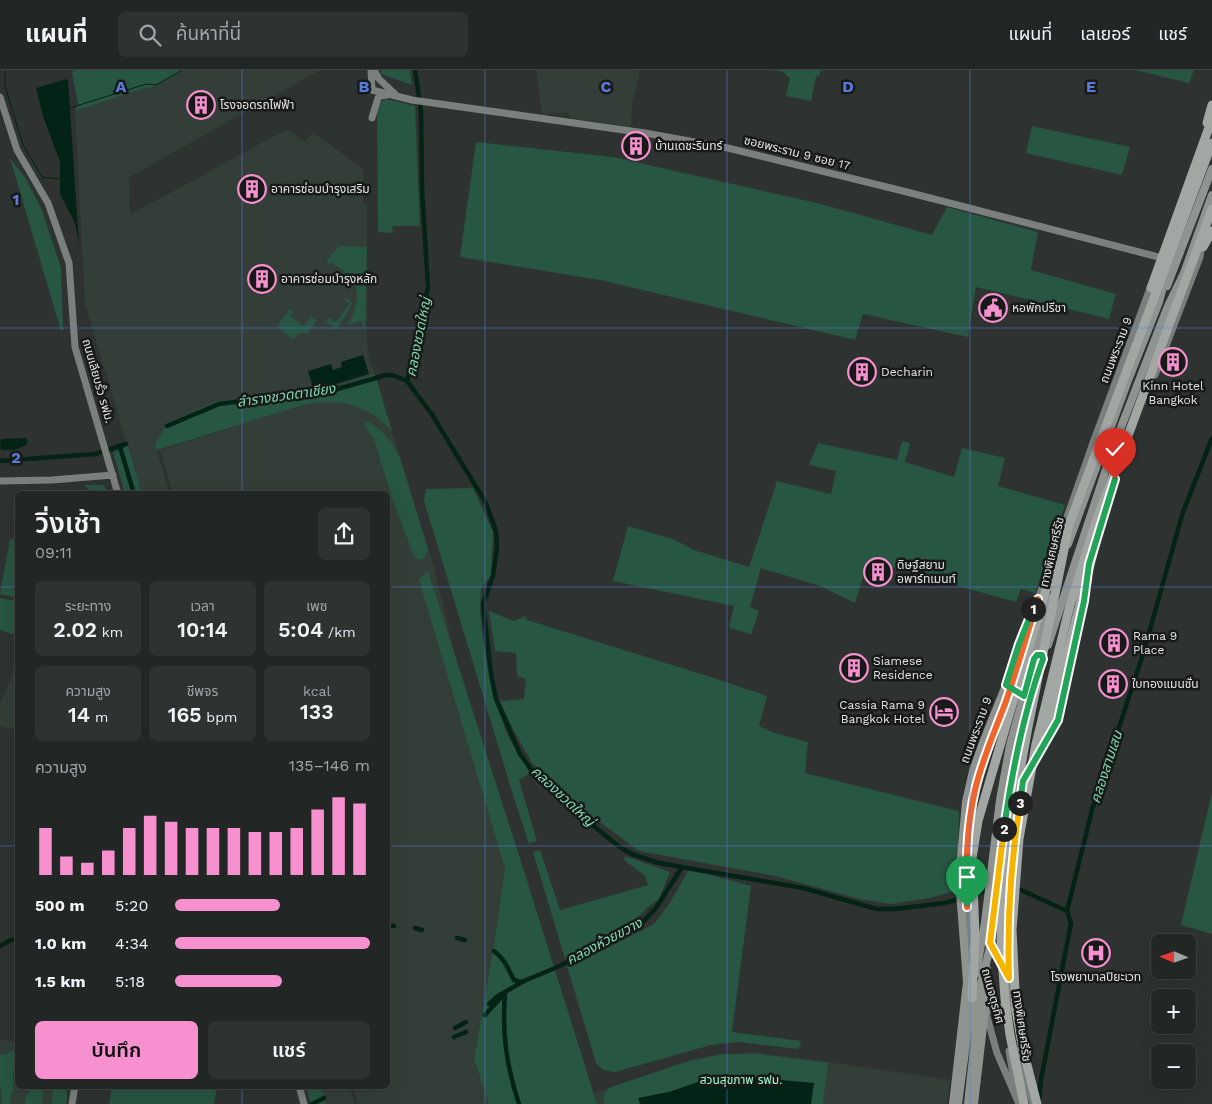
<!DOCTYPE html>
<html lang="th">
<meta charset="utf-8">
<style>
:root{--surface:#222624;--page:#2e3231;--text:#f1f3f6;--muted:#a2a5a6;--line:#3f4341;--accent:#f690cf}
body{margin:0;font-family:"Work Sans","Noto Sans Thai",sans-serif;background:var(--page);color:var(--text);height:100vh;display:flex;flex-direction:column;font-size:19px;white-space:nowrap}
*{box-sizing:border-box;margin:0}
p{font-size:16px;color:var(--muted)}
.icon{flex:none;width:28px;height:28px;fill:none;stroke:currentColor;stroke-width:2;stroke-linecap:round;stroke-linejoin:round}
.map{position:relative;flex:1;overflow:hidden}
.sheet{position:absolute;left:15px;top:421px;width:375px;height:598px;display:flex;flex-direction:column;background:var(--surface);border-radius:8px;box-shadow:0 5px 20px #0002,0 0 0 1px var(--line)}
.sheet>*{flex:none}
.needle{width:32px;rotate:272deg}
.buttons{position:absolute;left:1151px;top:864px;display:grid;gap:10px}
.buttons a{display:grid;place-items:center;width:45px;height:45px;border-radius:8px;background:var(--surface);box-shadow:0 5px 20px #0002,0 0 0 1px var(--line);font-size:25px}
.pin{position:absolute;display:grid;place-items:center;width:42px;height:42px;color:#fff;margin:-51px -21px;border-radius:50% 50% 50% 0;rotate:-45deg;box-shadow:0 0 5px #0007}
.pin .icon{rotate:45deg}
.km{position:absolute;width:25px;height:25px;margin:-12px;border-radius:50%;background:#222;color:#fff;font-size:14px;line-height:25px;text-align:center}
.round{display:grid;place-items:center;flex:none;width:52px;height:52px;border-radius:8px;background:var(--page)}
.headline{display:flex;align-items:center;justify-content:space-between;height:85px;padding:0 20px}
h1{font-size:28px;font-weight:600;line-height:38px}
.stats{display:grid;grid-template-columns:repeat(3,1fr);gap:8px;height:85px;padding:5px 20px}
.stats div{display:grid;align-content:center;border-radius:8px;background:var(--page);text-align:center}
.stats b{font-size:21px;font-weight:600}
.stats small{font-size:14px;font-weight:400}
.stats p{font-size:14px}
.chart{height:140px;padding:10px 20px}
.chart p{display:flex;justify-content:space-between}
.chart svg{width:100%;height:90px;margin-top:5px;stroke:var(--accent);stroke-width:6}
.primary-button{display:flex;gap:10px;margin-top:auto;padding:10px 20px}
.primary-button a{flex:1;height:58px;border-radius:8px;background:var(--accent);color:#111;font-size:20px;font-weight:600;line-height:58px;text-align:center}
.primary-button a+a{background:var(--page);color:var(--text)}
ul{padding:0 20px;list-style:none;font-size:16px}
li{display:grid;grid-template-columns:80px 60px 1fr;align-items:center;height:38px}
li i{height:12px;border-radius:6px;background:var(--accent)}
header{display:flex;align-items:center;gap:30px;box-sizing:border-box;height:70px;padding:0 25px;background:var(--surface);border-bottom:1px solid var(--line)}
header strong{font-size:24px}
nav{display:flex;gap:28px;margin-inline-start:auto;font-size:18px}
.search{width:350px;height:45px;background:var(--page);display:flex;align-items:center;gap:12px;box-sizing:border-box;padding:0 18px;border-radius:8px;color:var(--muted);font-size:19px}
.map>svg:first-child{display:block}
.built{fill:#343e39}
.green{fill:#275642}
.water{fill:#032316}
.lines{fill:none;stroke-linecap:round;stroke-linejoin:round}
.stream{stroke:#032316;stroke-width:1}
.canal{stroke:#032316;stroke-width:4.5}
.secondary{stroke:#7b7f7d;stroke-width:7}
.primary{stroke:#8f9491;stroke-width:8}
.highway{stroke:#a2a7a4;stroke-width:9}
.split-1-casing{stroke:#fff;stroke-width:10}
.split-2-casing{stroke:#fff;stroke-width:10}
.split-3-casing{stroke:#fff;stroke-width:10}
.split-4-casing{stroke:#fff;stroke-width:10}
.split-1{stroke:#f0652b;stroke-width:6}
.split-2{stroke:#22a559;stroke-width:6}
.split-3{stroke:#f5b400;stroke-width:6}
.split-4{stroke:#22a559;stroke-width:6}
.grid{fill:none;stroke:#587bdb;stroke-width:1;stroke-opacity:0.55}
.labels{text-anchor:middle;dominant-baseline:central;stroke-width:5;stroke-linejoin:round;paint-order:stroke}
.poi-label{font-size:12px;fill:#e2e4e3;stroke:#181a19;text-anchor:start}
.street-label{font-size:12px;fill:#e2e4e3;stroke:#181a19}
.park-label{font-size:12px;fill:#a1fbd1;stroke:#181a19}
.water-label{font-size:14px;font-style:italic;fill:#7fd8b0;stroke:#181a19}
.grid-label{font-size:16px;text-anchor:middle;font-weight:bold;fill:#587bdb;stroke:#181a19;stroke-width:5;stroke-linejoin:round;paint-order:stroke}
</style>
<header>
<strong>แผนที่</strong>
<div class="search"><svg class="icon" aria-label="search" viewBox="0 0 24 24"><circle cx="10" cy="10" r="6"/><path d="M15 15l6 6"/></svg>ค้นหาที่นี่</div>
<nav><a>แผนที่</a><a>เลเยอร์</a><a>แชร์</a></nav>
</header>
<div class="map">
<svg width="1212" height="1034" viewBox="0 0 1212 1034">
<rect width="100%" height="100%" fill="#2e3230"/>
<!-- built -->
<path class="built" d="M184,0H321L129,107L130,145L287,59L305,72L313,62L363,99V133L367,134V272L368,284L375,304L332,318L215,332L155,375L170,424H142L85,234L75,41L148,17L150,19Z
M536,0H639V7L632,33L631,57L570,48L568,42L543,45L542,41Z
M323,332H337L362,338L384,351L392,361L434,497L505,798L494,875L474,988L489,1034H358L352,1016H388V424H173L160,380L304,335Z
M14,600L17,601V660L0,656V635Z
M0,970L17,972L18,1016H64V1019L67,1022L66,1034H0Z
M751,982L829,992L950,1010L947,1034H597L594,1023L692,989Z
M321,1016H349L355,1034H326Z"/>
<!-- green -->
<path class="green" d="M76,0H184L149,19L148,17L75,41L78,35L72,2Z
M381,0H410L412,15L381,4Z
M774,0H821L819,6H816L811,31L786,26L790,8L783,2Z
M1135,0H1194L1189,13Z
M387,29L415,36L420,156H392L393,163L378,162L377,41C379,35 380,30 387,29Z
M1032,56L1130,77L1122,105L1026,83Z
M476,72L613,87L821,134L932,165L947,137L1038,162L1031,200L1116,224L1109,249L976,217L968,267L863,244L855,270L600,210L460,187Z
M10,88L26,109L42,140L61,198L63,260L61,261Z
M339,176L367,177L365,259L361,251L348,255C355,242 361,227 354,213L356,210L331,192L329,194L326,192Z
M345,228L351,231V235L337,260L326,252L329,247L336,252L350,234L344,229Z
M290,239L293,241L290,246L304,256L311,246L317,250L307,264L301,262L293,269L279,258L278,255Z
M375,304L392,361C369,335 337,327 304,335L157,380L155,375L167,354L215,332L332,318Z
M365,352H369L381,361L391,372L400,388L428,479L424,489L419,490L414,486L394,434L374,369L364,355Z
M902,371L910,373L905,392L954,407L962,378L1005,388L998,416L1065,435L1035,523L1021,519L1016,532L868,491L855,533L820,516L761,498L750,537L759,541L751,564L729,558L734,536L613,511L628,456L673,469L694,480L749,497L777,411L831,424L836,401L809,395L818,373L897,390Z
M127,376H128L142,424H125L113,382Z
M84,415H104L108,424H93Z
M473,418L493,462L491,505L481,519L480,542L485,583L493,624L507,664L530,703L519,710L537,771L529,774L513,725L424,431L426,419Z
M10,469L17,470V528L0,524Z
M428,501L524,801L597,1034H489L474,989L494,875L505,798L419,510Z
M0,528L17,531V566L0,560Z
M489,541L514,551L525,546L527,550L711,607L767,626L759,656L775,663L808,672L805,703L959,741L957,820L930,828L891,834L860,829L775,806L639,781L579,737L542,704L532,693L515,663L500,631L524,629L526,609L517,606L516,583L495,581Z
M1212,722V864L1181,855Z
M540,780L560,840L648,815L645,806L624,790L625,786L670,802L659,829L648,837L628,857L565,889L533,782Z
M688,801L707,804L751,816L732,962L801,971L800,976L797,979L738,972L711,975L615,1002L603,1000L596,993L567,896L599,882L654,854L669,834Z
M10,981H17L15,982V998L13,999V1023H11L10,1034H2V1019H0V985L7,984Z
M721,984H759L828,993L823,1034H605C601,1025 606,1019 614,1016L687,992Z
M53,1016H64V1019L67,1022L66,1034H52Z
M112,1016H217L214,1034H109Z
M306,1016H321L326,1034H311Z
M30,1017L43,1018L42,1034H25L26,1024H29Z"/>
<!-- water -->
<path class="water" d="M67,9L68,10L79,175L75,153L60,124V92L43,46L36,18Z
M363,285L369,304L329,316L313,318L308,301L331,294L333,300L342,297L341,292Z
M27,368V375L14,380H1L0,371L2,369Z
M739,1006L814,1013L811,1034H640L638,1028L669,1022L704,1010Z"/>
<g class="lines">
<!-- stream -->
<path class="stream" d="M5,0V16L23,75L42,107L59,109
M70,38L146,14L156,15L182,0"/>
<!-- canal -->
<path class="canal" d="M415,0L421,41L422,119L428,217L407,311L431,343L486,433L496,461L497,477L493,506L483,534L491,604L496,629L520,684L533,702L552,721L576,742L621,778L634,785L659,793L803,818L877,839H895L945,833L962,828
M167,356L219,334L334,320L386,305H392L407,311
M120,377L134,424
M0,391L95,384L126,374
M1016,819L1021,820L1067,841
M974,824L991,820
M388,855L394,856
M415,858L422,860
M457,868L465,870
M0,876L11,870L18,869
M494,881C505,889 508,899 514,910L521,912
M505,922C502,964 506,994 519,1034
M489,934L498,926L524,911L555,898L628,862L641,854L656,838L682,797
M485,945L504,924
M455,958L466,952
M454,967L466,962
M1039,1031L1041,1010L1071,853L1067,841L1092,740L1144,581L1182,445L1212,368
M312,1034L324,1028"/>
<!-- secondary -->
<path class="secondary" d="M371,0L372,20L412,30L645,63L728,78L903,121L1166,189
M374,0L379,9L395,24
M0,27L17,80L48,133L69,193L75,277L118,424
M372,48L378,28L380,26L387,25
M1155,305L1200,187L1202,174
M0,411L52,410L113,405
M1097,468L1109,428
M1036,535L1093,373L1152,213
M1009,846L1013,780L1023,711L1058,650L1071,588
M1008,864L1009,908L1012,938
M991,873L1002,895
M971,884C965,830 964,775 975,721C982,691 993,664 1004,635C1011,617 1016,599 1021,581
M986,943L997,983L1019,1034
M985,946C990,937 994,932 1003,939L1004,946
M1019,980L1032,1031
M1009,981L1015,1017
M299,1016L304,1034
M72,1034L75,1016"/>
<!-- primary -->
<path class="primary" d="M1167,216L1212,99
M1068,474L1127,313L1159,232L1166,206
M1048,575L1113,378L1168,236L1184,203L1212,125
M976,903L985,852L1000,730L1010,675L1051,528
M953,1034L967,912L959,809L966,732L973,701L982,675L1006,615L1025,560L1038,529
M958,1034L973,922
M968,1034L981,914L991,873L1009,726L1030,626
M974,1034L988,914L987,899"/>
<!-- highway -->
<path class="highway" d="M1207,53L1212,35
M1203,177L1212,161
M1151,218L1212,49
M1041,665L1051,647L1098,464
M972,928L975,866L972,788L978,751L1044,526L1057,488
M1024,1034L1010,965L1005,929L1001,872L1002,837L1009,762L1028,657L1069,455L1212,73
M1037,1034L1022,975L1016,940L1012,860L1019,769L1036,674L1070,535L1096,452L1212,139"/>
</g>
<g class="lines">
<defs>
<path id="split-1" d="M967,837C966,798 966,759 975,720C982,690 994,663 1005,634C1017,600 1027,564 1038,529L1033,539"/>
<path id="split-2" d="M1004,759C1012,701 1023,644 1043,589L1042,585H1037L1034,589L1024,626L1006,615L1019,574L1033,539"/>
<path id="split-3" d="M1004,759L990,873L1009,908C1007,849 1011,791 1020,733"/>
<path id="split-4" d="M1020,733L1023,711L1058,650L1084,531L1089,494L1115,409"/>
</defs>
<!-- split-1 casing -->
<use href="#split-1" class="split-1-casing"/>
<!-- split-2 casing -->
<use href="#split-2" class="split-2-casing"/>
<!-- split-3 casing -->
<use href="#split-3" class="split-3-casing"/>
<!-- split-4 casing -->
<use href="#split-4" class="split-4-casing"/>
<!-- split-1 -->
<use href="#split-1" class="split-1"/>
<!-- split-2 -->
<use href="#split-2" class="split-2"/>
<!-- split-3 -->
<use href="#split-3" class="split-3"/>
<!-- split-4 -->
<use href="#split-4" class="split-4"/>
</g>
<!-- grid -->
<path class="grid" d="M242,0V424M485,0V1034M727,0V1034M970,0V1034M0,258H1212M0,517H18M388,517H1212M0,776H18M388,776H1212M242,1016V1034"/>
<!-- icons -->
<defs>
<symbol id="building-ring" viewBox="-11 -11 22 22"><circle r="9.5" fill="#181a19" stroke="#f690cf" stroke-width="1.5"/><path d="M-4-6H4V6H1V3H-1V6H-4ZM-2.5-4.3h1.7v1.8h-1.7ZM.8-4.3h1.7v1.8H.8ZM-2.5-1h1.7V.8h-1.7ZM.8-1h1.7V.8H.8Z" fill="#f690cf"/></symbol>
<symbol id="civic-ring" viewBox="-11 -11 22 22"><circle r="9.5" fill="#181a19" stroke="#f690cf" stroke-width="1.5"/><path d="M-.6-6.5H3V-4.5H.6V-3L4-1V1h2V6H-6V1h2V-1L-.6-3ZM-1.2 2.5V6h2.4V2.5Z" fill="#f690cf"/></symbol>
<symbol id="hotel-ring" viewBox="-11 -11 22 22"><circle r="9.5" fill="#181a19" stroke="#f690cf" stroke-width="1.5"/><path d="M-6-4.5h1.5V1H6V5H4.5V3h-9V5H-6ZM-4 0a1.8 1.8 0 1 1 3.6 0ZM.5 0V-2.5h3Q6-2.5 6 0Z" fill="#f690cf"/></symbol>
<symbol id="hospital-ring" viewBox="-11 -11 22 22"><circle r="9.5" fill="#181a19" stroke="#f690cf" stroke-width="1.5"/><path d="M-5-5h3v3.5h4V-5h3V5h-3V1.5h-4V5h-3Z" fill="#f690cf"/></symbol>
</defs>
<g fill-rule="evenodd">
<use href="#building-ring" x="185" y="19" width="32" height="32"/>
<use href="#building-ring" x="620" y="60" width="32" height="32"/>
<use href="#building-ring" x="236" y="103" width="32" height="32"/>
<use href="#building-ring" x="246" y="193" width="32" height="32"/>
<use href="#civic-ring" x="977" y="222" width="32" height="32"/>
<use href="#building-ring" x="1157" y="276" width="32" height="32"/>
<use href="#building-ring" x="846" y="286" width="32" height="32"/>
<use href="#building-ring" x="862" y="486" width="32" height="32"/>
<use href="#building-ring" x="1098" y="557" width="32" height="32"/>
<use href="#building-ring" x="838" y="582" width="32" height="32"/>
<use href="#building-ring" x="1097" y="598" width="32" height="32"/>
<use href="#hotel-ring" x="928" y="626" width="32" height="32"/>
<use href="#hospital-ring" x="1080" y="867" width="32" height="32"/>
</g>
<g class="labels">
<!-- poi labels -->
<g class="poi-label">
<text x="220" y="35">โรงจอดรถไฟฟ้า</text>
<text x="655" y="76">บ้านเดชะรินทร์</text>
<text x="271" y="119">อาคารซ่อมบำรุงเสริม</text>
<text x="281" y="209">อาคารซ่อมบำรุงหลัก</text>
<text x="1012" y="238">หอพักปรีชา</text>
<text x="881" y="302">Decharin</text>
<text x="1173" y="316" text-anchor="middle">Kinn Hotel<tspan x="1173" dy="14">Bangkok</tspan></text>
<text x="897" y="495">ดิษฐ์สยาม<tspan x="897" dy="14">อพาร์ทเมนท์</tspan></text>
<text x="1133" y="566">Rama 9<tspan x="1133" dy="14">Place</tspan></text>
<text x="873" y="591">Siamese<tspan x="873" dy="14">Residence</tspan></text>
<text x="1132" y="614">ใบทองแมนชั่น</text>
<text x="925" y="635" text-anchor="end">Cassia Rama 9<tspan x="925" dy="14">Bangkok Hotel</tspan></text>
<text x="1096" y="907" text-anchor="middle">โรงพยาบาลปิยะเวท</text>
</g>
<!-- street labels -->
<g class="street-label">
<text transform="translate(797 83) rotate(14)">ซอยพระราม 9 ซอย 17</text>
<text transform="translate(1116 280) rotate(-69)">ถนนพระราม 9</text>
<text transform="translate(98 311) rotate(74)">ถนนเลียบรั้ว รฟม.</text>
<text transform="translate(1052 482) rotate(-77)">ทางพิเศษศรีรัช</text>
<text transform="translate(976 660) rotate(-70)">ถนนพระราม 9</text>
<text transform="translate(993 926) rotate(75)">ถนนจตุรทิศ</text>
<text transform="translate(1022 956) rotate(82)">ทางพิเศษศรีรัช</text>
</g>
<!-- park labels -->
<g class="park-label">
<text x="741" y="1010">สวนสุขภาพ รฟม.</text>
</g>
<!-- water labels -->
<g class="water-label">
<text transform="translate(418 267) rotate(-79)">คลองชวดใหญ่</text>
<text transform="translate(286 325) rotate(-8)">ลำรางชวดตาเชียง</text>
<text transform="translate(1106 697) rotate(-72)">คลองสามเสน</text>
<text transform="translate(563 726) rotate(43)">คลองชวดใหญ่</text>
<text transform="translate(604 871) rotate(-28)">คลองห้วยขวาง</text>
</g>
</g>
<g class="grid-label">
<text x="121" y="22">A</text>
<text x="364" y="22">B</text>
<text x="606" y="22">C</text>
<text x="848" y="22">D</text>
<text x="1091" y="22">E</text>
<text x="16" y="135">1</text>
<text x="16" y="393">2</text>
</g>
</svg>
<div class="buttons">
<a><svg class="needle" viewBox="-14 -14 28 28"><path d="M0-13l5 13h-10z" fill="#e53935"/><path d="M0 13l5-13h-10z" fill="#a2a5a6"/></svg></a>
<a>+</a>
<a>−</a>
</div>
<div class="pin" style="left:967px;top:837px;background:#1e9e55"><svg class="icon" aria-label="arrive" viewBox="0 0 24 24"><path d="M6 21V4h12l-3 4 3 4H6"/></svg></div>
<div class="pin" style="left:1115px;top:409px;background:#d93025"><svg class="icon" aria-label="check" viewBox="0 0 24 24"><path d="M5 12l5 5 9-10"/></svg></div>
<b class="km" style="left:1033px;top:539px">1</b>
<b class="km" style="left:1004px;top:759px">2</b>
<b class="km" style="left:1020px;top:733px">3</b>
<section class="sheet">
<div class="headline"><div><h1>วิ่งเช้า</h1><p>09:11</p></div><a class="round"><svg class="icon" aria-label="share" viewBox="0 0 24 24"><path d="M12 15V3M7 8l5-5 5 5M5 13v7h14v-7"/></svg></a></div>
<div class="stats">
<div><p>ระยะทาง</p><b>2.02<small> km</small></b></div>
<div><p>เวลา</p><b>10:14</b></div>
<div><p>เพซ</p><b>5:04<small> /km</small></b></div>
</div>
<div class="stats">
<div><p>ความสูง</p><b>14<small> m</small></b></div>
<div><p>ชีพจร</p><b>165<small> bpm</small></b></div>
<div><p>kcal</p><b>133</b></div>
</div>
<div class="chart"><p><span>ความสูง</span>135–146 m</p>
<svg viewBox="0 0 160 44" preserveAspectRatio="none"><path d="M5 44V21M15 44V35M25 44V38M35 44V32M45 44V21M55 44V15M65 44V18M75 44V21M85 44V21M95 44V21M105 44V23M115 44V23M125 44V21M135 44V12M145 44V6M155 44V9"/></svg>
</div>
<ul>
<li><b>500 m</b>5:20<i style="width:54%"></i></li>
<li><b>1.0 km</b>4:34<i style="width:100%"></i></li>
<li><b>1.5 km</b>5:18<i style="width:55%"></i></li>
</ul>
<div class="primary-button"><a>บันทึก</a><a>แชร์</a></div>
</section>
</div>
